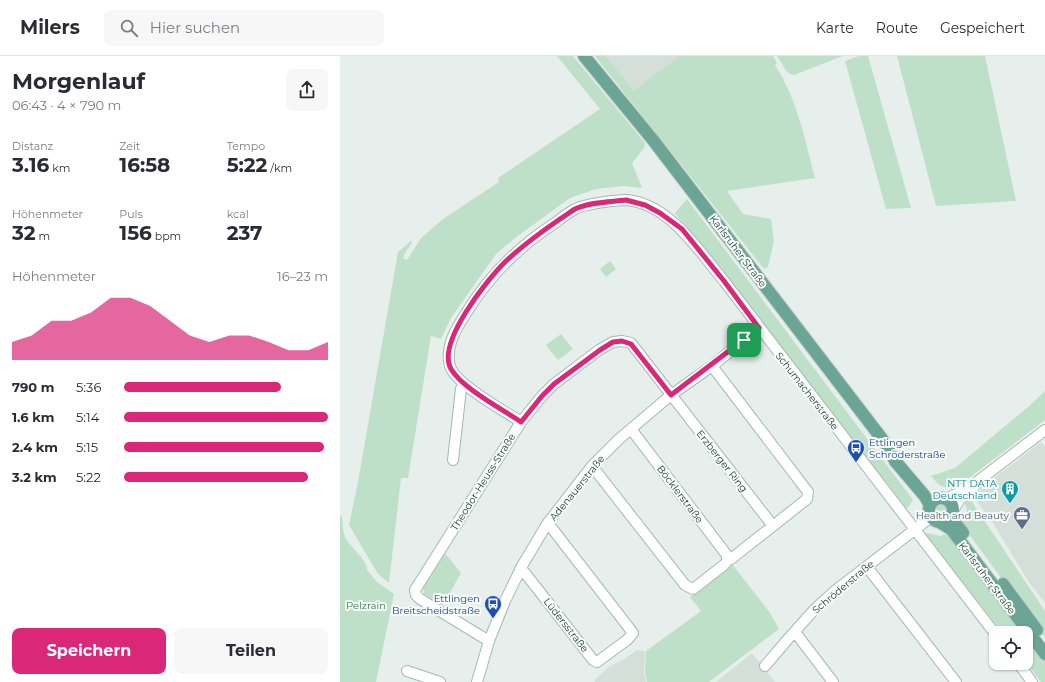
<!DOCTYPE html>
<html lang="de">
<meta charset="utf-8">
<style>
:root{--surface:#fff;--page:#f7f7f7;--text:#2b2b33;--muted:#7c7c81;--line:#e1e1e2;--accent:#db2777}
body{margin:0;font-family:Montserrat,sans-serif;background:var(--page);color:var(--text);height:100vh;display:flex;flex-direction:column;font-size:15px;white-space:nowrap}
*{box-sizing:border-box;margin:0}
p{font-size:13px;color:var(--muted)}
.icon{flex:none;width:22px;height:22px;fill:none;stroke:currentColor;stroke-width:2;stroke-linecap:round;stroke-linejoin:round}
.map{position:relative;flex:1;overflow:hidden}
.details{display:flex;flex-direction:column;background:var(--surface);width:340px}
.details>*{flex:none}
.controls{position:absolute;left:649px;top:570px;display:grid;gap:8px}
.controls a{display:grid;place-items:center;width:44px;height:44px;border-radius:8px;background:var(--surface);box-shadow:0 1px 3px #0004;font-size:20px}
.pin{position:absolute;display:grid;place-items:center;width:34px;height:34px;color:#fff;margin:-17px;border-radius:8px;box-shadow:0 2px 6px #0006}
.round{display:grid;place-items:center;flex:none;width:42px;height:42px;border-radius:8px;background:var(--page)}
.overview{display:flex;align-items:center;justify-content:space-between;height:68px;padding:0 12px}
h1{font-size:22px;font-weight:700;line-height:30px}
.figures{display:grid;grid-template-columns:repeat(3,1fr);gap:6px;height:68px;padding:4px 12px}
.figures div{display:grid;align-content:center}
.figures b{font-size:20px;font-weight:700}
.figures small{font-size:11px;font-weight:400}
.figures p{font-size:11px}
.chart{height:112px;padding:8px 12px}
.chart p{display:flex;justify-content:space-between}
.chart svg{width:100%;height:72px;margin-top:4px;fill:var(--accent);opacity:.7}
.cta{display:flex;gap:8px;margin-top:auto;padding:8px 12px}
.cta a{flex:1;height:46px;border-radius:8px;background:var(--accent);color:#fff;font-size:16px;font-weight:700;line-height:46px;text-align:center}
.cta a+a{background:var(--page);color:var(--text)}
ul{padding:0 12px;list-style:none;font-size:13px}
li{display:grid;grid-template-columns:64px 48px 1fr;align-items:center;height:30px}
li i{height:10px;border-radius:5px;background:var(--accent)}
header{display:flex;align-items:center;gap:24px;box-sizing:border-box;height:56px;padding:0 20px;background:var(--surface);border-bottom:1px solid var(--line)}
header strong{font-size:19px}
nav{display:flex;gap:22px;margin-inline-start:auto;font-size:14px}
.search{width:280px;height:36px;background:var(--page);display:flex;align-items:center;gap:10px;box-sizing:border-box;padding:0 14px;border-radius:8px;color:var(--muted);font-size:15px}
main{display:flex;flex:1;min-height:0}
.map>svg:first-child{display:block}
.built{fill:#d4dfda}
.green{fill:#bfe0c8}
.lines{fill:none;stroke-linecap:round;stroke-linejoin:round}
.minor-casing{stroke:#a8b8b2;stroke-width:12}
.major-casing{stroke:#c2cac8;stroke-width:14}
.minor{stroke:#fff;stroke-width:10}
.major{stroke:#6aa596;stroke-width:12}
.route-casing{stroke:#fff;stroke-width:8}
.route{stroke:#db2777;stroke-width:5}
.labels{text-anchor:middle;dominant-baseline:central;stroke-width:4;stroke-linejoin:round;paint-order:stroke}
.street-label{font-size:10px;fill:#24423a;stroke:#f7fbf9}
.transit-label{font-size:10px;fill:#164399;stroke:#f7fbf9;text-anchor:start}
.culture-label{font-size:10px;fill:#0d838f;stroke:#f7fbf9;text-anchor:end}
.service-label{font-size:10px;fill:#4e5e75;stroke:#f7fbf9;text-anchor:end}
.park-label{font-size:10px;fill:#2d7a4b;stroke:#f7fbf9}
</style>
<header>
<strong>Milers</strong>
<div class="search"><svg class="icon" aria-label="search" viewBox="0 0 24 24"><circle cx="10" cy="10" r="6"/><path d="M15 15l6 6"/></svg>Hier suchen</div>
<nav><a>Karte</a><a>Route</a><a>Gespeichert</a></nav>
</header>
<main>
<section class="details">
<div class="overview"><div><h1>Morgenlauf</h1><p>06:43 · 4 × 790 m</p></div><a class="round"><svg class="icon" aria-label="share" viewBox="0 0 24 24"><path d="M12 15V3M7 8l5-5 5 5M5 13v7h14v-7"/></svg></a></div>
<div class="figures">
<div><p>Distanz</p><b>3.16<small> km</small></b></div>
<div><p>Zeit</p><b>16:58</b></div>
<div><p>Tempo</p><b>5:22<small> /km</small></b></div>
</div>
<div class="figures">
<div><p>Höhenmeter</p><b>32<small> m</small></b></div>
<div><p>Puls</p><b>156<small> bpm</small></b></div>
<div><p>kcal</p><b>237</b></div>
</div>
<div class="chart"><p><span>Höhenmeter</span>16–23 m</p>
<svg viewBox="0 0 160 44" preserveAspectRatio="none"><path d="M0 44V33L10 29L20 20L30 20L40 15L50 6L60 6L70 11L80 20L90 29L100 33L110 29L120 29L130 33L140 38L150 38L160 33V44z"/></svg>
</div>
<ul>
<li><b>790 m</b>5:36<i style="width:77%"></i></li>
<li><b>1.6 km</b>5:14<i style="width:100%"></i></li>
<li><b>2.4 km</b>5:15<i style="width:98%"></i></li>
<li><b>3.2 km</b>5:22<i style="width:90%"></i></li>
</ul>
<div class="cta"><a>Speichern</a><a>Teilen</a></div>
</section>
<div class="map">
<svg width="705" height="626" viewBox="0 0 705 626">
<rect width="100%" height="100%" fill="#e6efeb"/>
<!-- built -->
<path class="built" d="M266,0H339L294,34Z
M701,386L705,391V547L690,528L651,464L636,444L641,432Z
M297,594L305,595L304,617L306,626H255L254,624L269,611L284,603Z
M412,597L435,626H376Z"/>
<!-- green -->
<path class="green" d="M217,0H233L305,87L304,92L292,107L302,132L283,130L256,133L230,142L175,182L156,198L111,262L101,283L91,280L68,422H61L49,527L38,518L9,469L18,426L58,196L71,185L72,187L65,197L63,202L67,204L81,182L103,163L159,126L158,122L260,53Z
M255,0H266L294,34L339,0H433L437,7L435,9C457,43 465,83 475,122L387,135L403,158L431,163L434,185L428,211L424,213Z
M437,0H503L454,19L447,16Z
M519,0H528L571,152L546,153L505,5Z
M557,0H645L676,145L596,150Z
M347,143L573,444L567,453L335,157Z
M270,205L276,213L266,221L260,213Z
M221,278L233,293L218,304L206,289Z
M705,335V364L616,432L611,433L599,429L591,420L615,412L688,351Z
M629,444L632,446L705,555V581L622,469L627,454L625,447Z
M594 453a7 7 0 1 1 14 0a7 7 0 1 1-14 0Z
M0,459L2,461C3,469 2,475 6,483C11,492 27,503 27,514L37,526L54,538L36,626H0Z
M587,477L600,480L609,477L686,577H663L587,481L585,478Z
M105,498L108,501L121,517L103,549L84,538L83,532Z
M393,509L430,557L439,573L369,626H307L305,617L306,595L361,555L350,541Z
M686,577L705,603V626H701L686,606Z"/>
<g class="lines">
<defs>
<path id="minor" d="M181,366C165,355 115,328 110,310C105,292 115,274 125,259C147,222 178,191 215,167C221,162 228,157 235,153C245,148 275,144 286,144C329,147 359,195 384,225L656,579
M291,373L386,498L388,504
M113,404L121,333L123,328
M252,410L345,529L353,533L384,509L388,504L391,503L467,443L468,436L372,310
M606,443L616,438L626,431
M614,453L620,443L632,434L638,425L705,374
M527,511L616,626
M180,513L185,517L253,604L257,606L287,584L293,577L211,471L207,468
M455,576L493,626
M149,585L80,543L76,539L75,534L181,366L202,340L214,328L259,294L273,286L282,285L291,287L433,470
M678,607L692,626
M425,610L448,583L474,554L496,534L591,461
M67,615L100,626
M137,626L149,585L165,545L182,510L207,468L252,410L279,383L331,339L372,310L419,272"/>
<path id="major" d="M244,0L313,84L549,392L555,405L584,439L590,449
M589 454a12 12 0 1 1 24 0a12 12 0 1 1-24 0Z
M612,459L613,464L623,477
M601,467L611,473L705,598
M663,528L697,574"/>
</defs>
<!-- minor casing -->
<use href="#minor" class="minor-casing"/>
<!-- major casing -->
<use href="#major" class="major-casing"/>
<!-- minor -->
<use href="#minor" class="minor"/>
<!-- major -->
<use href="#major" class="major"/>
</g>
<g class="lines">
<defs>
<path id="route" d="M286,144L305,149L320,157L342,173L384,225L419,272L331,339L291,288L282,285L273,286L260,294L214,328L202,340L181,366C162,353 122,332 111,313C96,287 147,224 165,206C182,190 201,176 220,163C225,160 230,156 235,153C250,146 270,146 286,144Z"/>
</defs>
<!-- route casing -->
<use href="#route" class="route-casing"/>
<!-- route -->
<use href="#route" class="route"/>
</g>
<!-- icons -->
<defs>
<symbol id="bus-pin" viewBox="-11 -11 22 30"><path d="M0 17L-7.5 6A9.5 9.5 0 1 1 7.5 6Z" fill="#1a4fb4" stroke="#f7fbf9"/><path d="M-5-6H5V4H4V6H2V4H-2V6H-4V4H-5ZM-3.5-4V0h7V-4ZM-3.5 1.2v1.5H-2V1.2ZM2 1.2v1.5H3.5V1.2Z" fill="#fff"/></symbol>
<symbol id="building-pin" viewBox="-11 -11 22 30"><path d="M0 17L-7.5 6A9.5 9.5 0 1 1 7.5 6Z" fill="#0f9aa8" stroke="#f7fbf9"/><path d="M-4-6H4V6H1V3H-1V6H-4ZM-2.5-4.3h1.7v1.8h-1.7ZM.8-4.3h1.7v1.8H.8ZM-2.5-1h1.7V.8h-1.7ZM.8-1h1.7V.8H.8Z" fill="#fff"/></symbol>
<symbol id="office-pin" viewBox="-11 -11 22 30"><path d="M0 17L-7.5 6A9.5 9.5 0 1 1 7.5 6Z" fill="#5c6f8a" stroke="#f7fbf9"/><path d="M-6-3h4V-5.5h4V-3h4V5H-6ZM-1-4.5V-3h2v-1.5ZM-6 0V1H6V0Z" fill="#fff"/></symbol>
</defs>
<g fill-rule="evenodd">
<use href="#bus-pin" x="506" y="382" width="20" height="27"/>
<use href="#building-pin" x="660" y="423" width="20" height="27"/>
<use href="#office-pin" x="672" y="449" width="20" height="27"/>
<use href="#bus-pin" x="143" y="538" width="20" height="27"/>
</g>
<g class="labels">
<!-- street labels -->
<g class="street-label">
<text transform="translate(398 195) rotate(53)">Karlsruher Straße</text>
<text transform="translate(467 335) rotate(52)">Schumacherstraße</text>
<text transform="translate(382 405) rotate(52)">Erzberger Ring</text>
<text transform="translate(143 426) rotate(-58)">Theodor-Heuss-Straße</text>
<text transform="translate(237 432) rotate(-51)">Adenauerstraße</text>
<text transform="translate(340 438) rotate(53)">Böcklerstraße</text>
<text transform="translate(647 522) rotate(53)">Karlsruher Straße</text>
<text transform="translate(503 531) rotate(-40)">Schröderstraße</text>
<text transform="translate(226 569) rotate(52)">Lüdersstraße</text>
</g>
<!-- transit labels -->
<g class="transit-label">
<text x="529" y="386">Ettlingen<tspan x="529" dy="12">Schröderstraße</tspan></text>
<text x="140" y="542" text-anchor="end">Ettlingen<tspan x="140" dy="12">Breitscheidstraße</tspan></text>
</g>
<!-- culture labels -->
<g class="culture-label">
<text x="657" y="427">NTT DATA<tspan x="657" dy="12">Deutschland</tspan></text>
</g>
<!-- service labels -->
<g class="service-label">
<text x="669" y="459">Health and Beauty</text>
</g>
<!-- park labels -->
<g class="park-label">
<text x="26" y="549">Pelzrain</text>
</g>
</g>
</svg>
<div class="controls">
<a><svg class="icon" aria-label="locate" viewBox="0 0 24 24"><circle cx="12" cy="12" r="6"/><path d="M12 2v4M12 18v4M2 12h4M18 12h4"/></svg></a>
</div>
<div class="pin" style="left:404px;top:284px;background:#1e9e55"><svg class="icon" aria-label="arrive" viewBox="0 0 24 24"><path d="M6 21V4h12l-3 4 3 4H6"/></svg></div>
</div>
</main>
